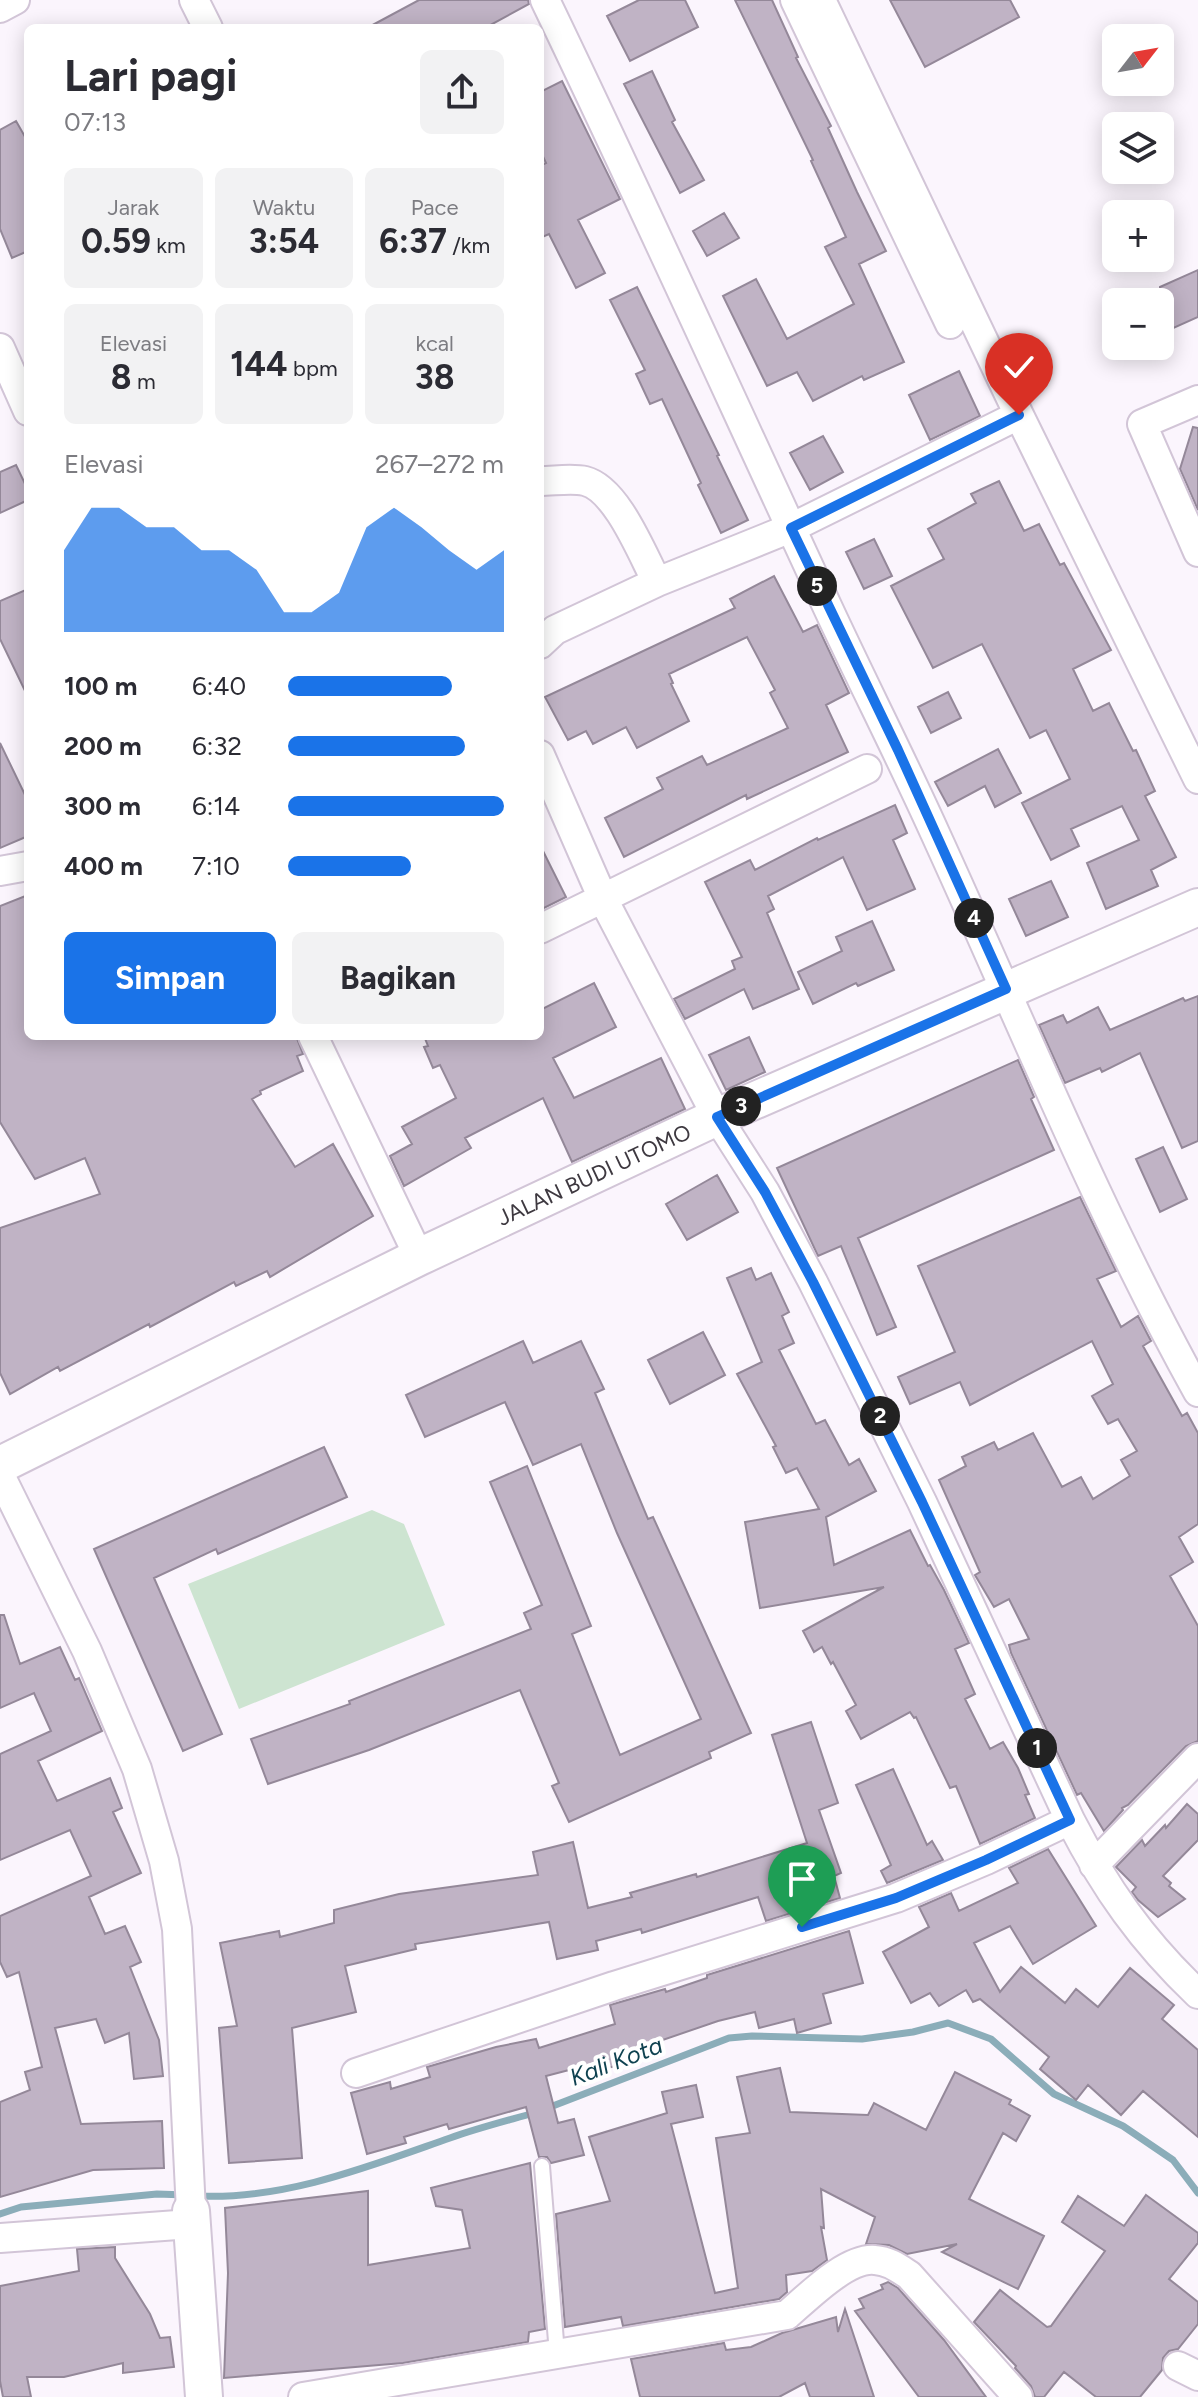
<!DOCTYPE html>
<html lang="id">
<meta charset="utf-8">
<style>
:root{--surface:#fff;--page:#f2f2f3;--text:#2b2b33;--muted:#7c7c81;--accent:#1a73e8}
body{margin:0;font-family:Figtree,sans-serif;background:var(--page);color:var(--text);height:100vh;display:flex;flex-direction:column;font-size:30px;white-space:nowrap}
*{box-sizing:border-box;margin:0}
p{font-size:26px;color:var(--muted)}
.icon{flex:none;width:44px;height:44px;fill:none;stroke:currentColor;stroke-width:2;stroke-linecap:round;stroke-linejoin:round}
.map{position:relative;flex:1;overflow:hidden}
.side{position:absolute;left:24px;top:24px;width:520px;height:1016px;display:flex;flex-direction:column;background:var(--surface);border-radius:12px;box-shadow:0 4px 20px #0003}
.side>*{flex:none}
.needle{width:52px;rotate:59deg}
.fabs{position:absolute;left:1102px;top:24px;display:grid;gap:16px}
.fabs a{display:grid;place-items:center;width:72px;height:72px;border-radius:12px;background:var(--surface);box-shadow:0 4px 20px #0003;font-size:40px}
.pin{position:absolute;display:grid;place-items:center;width:68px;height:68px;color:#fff;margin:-82px -34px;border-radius:50% 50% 50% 0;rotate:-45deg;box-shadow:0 0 8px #0007}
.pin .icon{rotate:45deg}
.km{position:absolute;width:40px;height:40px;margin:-20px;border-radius:50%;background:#222;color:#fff;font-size:22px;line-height:40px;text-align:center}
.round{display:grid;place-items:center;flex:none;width:84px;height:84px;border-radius:12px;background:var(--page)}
.headline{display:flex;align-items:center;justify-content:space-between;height:136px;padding:0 40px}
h1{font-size:44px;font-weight:700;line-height:60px}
.figures{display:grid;grid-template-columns:repeat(3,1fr);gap:12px;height:136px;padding:8px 40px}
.figures div{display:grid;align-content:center;border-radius:12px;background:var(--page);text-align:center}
.figures b{font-size:34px;font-weight:700}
.figures small{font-size:22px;font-weight:400}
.figures p{font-size:22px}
.chart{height:224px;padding:16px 40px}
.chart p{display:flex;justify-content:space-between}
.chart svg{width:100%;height:144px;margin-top:8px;fill:var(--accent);opacity:.7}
.primary-button{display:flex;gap:16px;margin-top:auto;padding:16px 40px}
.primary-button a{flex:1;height:92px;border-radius:12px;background:var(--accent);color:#fff;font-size:32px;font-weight:700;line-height:92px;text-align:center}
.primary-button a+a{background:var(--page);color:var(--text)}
ul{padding:0 40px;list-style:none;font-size:26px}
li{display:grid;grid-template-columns:128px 96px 1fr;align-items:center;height:60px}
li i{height:20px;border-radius:10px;background:var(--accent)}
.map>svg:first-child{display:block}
.green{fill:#cde4d1}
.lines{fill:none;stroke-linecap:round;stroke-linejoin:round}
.stream{stroke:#8badb9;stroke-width:7}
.building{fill:#c0b3c5;stroke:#948899;stroke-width:2}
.service-casing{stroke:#d2c5d7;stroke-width:18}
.minor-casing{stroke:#d2c5d7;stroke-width:32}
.tertiary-casing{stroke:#d2c5d7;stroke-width:40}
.service{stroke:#fff;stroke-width:14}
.minor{stroke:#fff;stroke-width:28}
.tertiary{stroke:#fff;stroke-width:36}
.route-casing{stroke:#fff;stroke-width:16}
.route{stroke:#1a73e8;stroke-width:10}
.labels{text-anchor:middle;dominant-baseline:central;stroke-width:8;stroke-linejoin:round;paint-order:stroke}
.street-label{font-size:22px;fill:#3e3940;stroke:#fff}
.water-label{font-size:24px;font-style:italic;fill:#0f4250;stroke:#fff}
</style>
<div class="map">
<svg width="1198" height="2397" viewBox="0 0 1198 2397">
<rect width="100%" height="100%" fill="#fbf5fd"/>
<!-- green -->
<path class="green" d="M372,1510L404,1524L445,1625L239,1709L188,1584Z"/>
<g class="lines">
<!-- stream -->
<path class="stream" d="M545,2109L729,2038L752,2036L862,2039L913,2032L948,2023L991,2039L1054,2094L1123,2126L1173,2160L1198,2193
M198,2196C285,2200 370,2166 450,2138C478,2128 506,2121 534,2113
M0,2214L21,2207L157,2194L186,2195"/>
</g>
<!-- building -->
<path class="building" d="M419,0H528L529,4L485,28H367Z
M639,0H685L698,27L630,61L607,16Z
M735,0H772L798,57L796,58L831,126L828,128L857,192L886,251L859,264L904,362L864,380L862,376L813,401L797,372L767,386L723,296L756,279L787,339L854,304L825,247L846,237L811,161L813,160Z
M890,0H1010L1019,17L925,67Z
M652,71L675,120L672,122L704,180L680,193L624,84Z
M562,81L620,199L578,220L605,273L576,288L549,234L540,238V166L546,163L540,150V92Z
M16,121L28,142V251L12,258L0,229V130Z
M724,213L739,238L707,256L693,231Z
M1198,270V317L1160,334V287Z
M637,287L719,455L717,456L748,520L721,533L698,485L701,483L662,399L650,404L636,374L645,370L610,300Z
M959,371L980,416L930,440L909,395Z
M1193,427L1198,428V510L1180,469Z
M823,436L843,472L810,490L790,453Z
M16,465L28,490V500L0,513V472Z
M999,481L1024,531L1039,524L1060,565L1064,563L1111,650L1073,669L1093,711L1109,703L1133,751L1136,750L1155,791L1145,796L1176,857L1151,870L1158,886L1106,909L1087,863L1139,840L1122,806L1071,829L1079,846L1051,860L1022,803L1070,779L1046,730L1030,738L982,644L933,668L891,586L944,559L928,529L976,503L971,494Z
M874,539L892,576L864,589L846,552Z
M774,576L803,632L817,625L849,693L826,705L848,752L747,799L746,795L624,857L605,818L663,789L657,778L702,756L707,765L788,728L770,693L775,690L747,637L669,674L673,683L671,684L689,721L637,748L626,727L593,744L586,731L568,740L545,697L735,608L730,599Z
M28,589V697L0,639V601Z
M948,692L961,718L931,733L918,707Z
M0,743L28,801V836L0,848Z
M998,749L1021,793L995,807L985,786L948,806L935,782Z
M895,805L907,833L893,840L915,889L867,910L843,857L768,896L774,909L767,913L799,989L753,1009L744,989L685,1019L674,999L735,969L732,961L742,957L705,882L750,860L755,870L817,838L818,840Z
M540,845L566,897L540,910Z
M1051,881L1068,917L1026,936L1009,899Z
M28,895V1036H296L303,1054L297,1056L303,1071L260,1091L261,1094L252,1099L295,1167L333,1144L373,1216L270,1277L267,1271L236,1286L234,1282L150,1327L149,1324L60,1371L58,1367L10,1394L0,1373V1228L100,1194L85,1158L35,1179L0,1122V906Z
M872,921L894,970L858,986L856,983L813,1004L798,972L842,951L836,937Z
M594,983L616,1027L553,1058L574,1098L661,1058L685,1109L572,1162L543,1098L465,1138L471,1148L404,1186L390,1156L412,1144L402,1127L456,1098L440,1065L433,1068L424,1047L428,1046L424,1036H540V1010Z
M1198,996V1141L1182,1148L1140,1053L1102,1072L1100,1068L1065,1083L1039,1025L1063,1015L1067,1023L1098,1007L1110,1030L1183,998L1185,1001Z
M749,1037L765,1072L726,1090L709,1055Z
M1018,1060L1034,1097L1031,1099L1054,1150L858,1238L896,1327L877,1335L841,1246L818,1256L777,1168Z
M1163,1147L1187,1199L1160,1212L1136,1159Z
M717,1175L738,1212L687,1240L666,1204Z
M1080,1197L1116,1271L1097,1279L1121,1327L1138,1316L1151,1341L1143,1346L1182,1416L1187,1413L1198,1433V1524L1179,1537L1193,1562L1170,1576L1198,1626V1741L1186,1746L1128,1805L1122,1808L1123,1810L1104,1831L1081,1793L1077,1795L1011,1653L1009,1645L1029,1639L1009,1599L994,1607L975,1575L980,1572L939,1480L966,1466L962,1457L994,1442L998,1450L1033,1433L1062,1487L1081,1477L1093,1499L1130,1476L1121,1460L1137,1451L1118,1419L1108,1424L1092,1396L1113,1384L1092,1341L970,1405L960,1382L910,1404L898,1377L955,1352L918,1266Z
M751,1268L756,1280L771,1273L789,1312L782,1316L794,1343L779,1350L816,1424L825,1420L849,1465L859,1459L876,1491L826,1517L834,1565L910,1530L928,1566L930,1565L944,1590L969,1643L955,1649L975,1694L965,1699L990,1749L1003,1742L1018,1768L1029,1794L1025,1795L1035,1818L980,1844L956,1786L950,1788L916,1717L914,1718L910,1712L861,1739L846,1711L856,1705L833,1662L831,1664L822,1647L814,1652L803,1631L884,1587L760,1608L745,1522L819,1509L797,1468L786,1473L773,1447L776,1446L737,1374L762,1362L727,1278Z
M703,1332L725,1375L670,1404L648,1360Z
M523,1341L533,1363L581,1341L604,1389L595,1393L648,1519L653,1517L751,1733L709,1752L711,1758L569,1822L552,1786L559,1783L520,1690L369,1750L268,1784L251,1739L350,1704L349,1701L531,1629L524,1613L542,1605L490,1482L527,1466L591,1626L572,1634L620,1755L701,1719L617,1533L581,1444L533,1465L505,1402L425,1437L406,1395Z
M324,1447L347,1497L218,1554L216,1549L154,1578L222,1734L183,1751L94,1549Z
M0,1615H4L20,1664L60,1647L75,1680L79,1678L102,1731L38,1761L57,1801L110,1778L122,1808L113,1812L141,1873L89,1897L105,1934L125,1926L141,1962L130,1967L159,2040L163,2076L134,2079L129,2033L105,2043L96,2019L55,2028L81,2124L162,2121L164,2168L93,2170L0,2197V2102L30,2090L25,2072L42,2067L19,1972L7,1977L0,1962V1916L91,1876L70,1830L0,1860V1754L51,1731L34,1693L0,1708Z
M811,1722L838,1803L819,1810L841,1873L834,1876L840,1898L766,1921L758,1897L642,1933L641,1929L596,1941L598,1950L557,1959L549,1922L415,1944L416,1949L345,1966L356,2012L292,2028L302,2158L229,2163L219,2028L237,2026L220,1943L279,1931L280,1937L334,1923V1910L399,1894L538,1875L533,1852L573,1842L588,1908L632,1897L630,1893L696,1874L697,1877L807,1843L772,1735Z
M893,1769L927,1845L932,1841L943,1860L887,1883L881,1871L891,1865L856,1785Z
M1187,1804L1198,1814V1840L1163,1876L1171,1883L1169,1886L1185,1899L1158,1917L1138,1900L1132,1892L1136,1887L1116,1867L1142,1840L1145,1846L1165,1825L1166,1828Z
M1048,1849L1096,1926L1033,1964L1010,1926L974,1943L984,1962L1000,1992L1021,1967L1065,2003L1076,1989L1098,2007L1130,1968L1174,2005L1162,2019L1198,2050V2137L1143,2091L1121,2115L1088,2085L1076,2100L1040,2069L1049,2057L980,1999L973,2002L966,1990L939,2006L930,1993L911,2003L883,1952L929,1927L919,1907L951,1893L959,1911L1018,1883L1009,1868Z
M849,1931L863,1983L823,1994L831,2023L797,2033L794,2019L759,2028L755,2012L718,2021L616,2056L618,2065L598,2071L596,2063L546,2076L558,2123L574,2119L584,2155L551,2163L547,2157H539L526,2107L449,2129L447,2124L404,2137L406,2143L367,2154L351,2093L390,2082L391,2089L430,2077L427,2067L496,2047L536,2039L539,2048L615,2024L610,2005L665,1989L666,1992L707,1978V1975Z
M780,2068L790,2112L868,2115L874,2103L926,2130L955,2072L1011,2100L1009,2104L1030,2116L1016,2141L1003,2133L969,2199L1044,2236L1018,2289L942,2252L957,2244L907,2254L889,2245L866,2244L875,2217L821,2189L824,2228L821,2227L827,2260L812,2271L786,2275L787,2292L779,2299L623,2326L621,2317L565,2327L556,2214L610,2201L589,2137L667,2113L662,2092L696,2085L703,2117L671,2124L715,2293L738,2288L716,2138L750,2133L737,2077Z
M530,2163L545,2329L529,2332L528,2342L403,2363L224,2378L228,2273L225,2208L368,2191V2265L470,2248L462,2210L436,2206L431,2188Z
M1146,2195L1198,2233V2243L1169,2279L1198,2302V2324L1178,2349L1169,2351L1163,2358L1162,2370L1140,2397H1096L1064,2372L1044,2397H1035L1031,2386L1015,2368L1016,2366L974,2322L1000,2290L1047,2327L1051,2326L1105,2251L1062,2222L1078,2196L1124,2226Z
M115,2247V2258L150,2314L160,2338L170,2337L174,2367L123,2373V2363L64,2377H27L31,2397H3L0,2381V2286L79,2271L77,2249Z
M888,2282L898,2288L944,2340L986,2397H919L855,2311L864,2308L859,2299L883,2289L881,2285Z
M845,2309L874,2397H810L805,2383L779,2397H640L631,2359L724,2343L726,2350L751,2347L782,2333L836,2317L838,2332Z"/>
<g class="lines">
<defs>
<path id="service" d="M542,2166L557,2354"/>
<path id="minor" d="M194,0L208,28
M545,0C638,193 726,388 816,582C854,666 897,749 935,833C1021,1021 1098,1212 1198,1392
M795,0L950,324
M821,0L1019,415L1198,779
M0,8L15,0
M0,348L28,411
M1198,400L1142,424L1198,552
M540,481C554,481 572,478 585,481C617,489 642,554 657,582
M540,644L555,630L657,582L791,528L1019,415
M540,755L603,899L717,1117L765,1192L813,1282L922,1502L1070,1820C1105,1888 1142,1941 1198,1994
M0,871L28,866
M540,929L867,769
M313,1036L419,1257
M0,1475L87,1651L137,1769L164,1861L177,1929L191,2211
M1094,1865L1198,1758
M356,2073L614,1986L896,1898L986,1860L1070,1820
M0,2238L191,2224
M1178,2366L1198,2376
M303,2397L787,2315C807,2298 847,2257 875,2260C889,2261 898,2268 909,2275L1018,2397"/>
<path id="tertiary" d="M0,1465L419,1257L717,1117L1198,907
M191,2211L204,2397"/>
</defs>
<!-- service casing -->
<use href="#service" class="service-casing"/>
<!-- minor casing -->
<use href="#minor" class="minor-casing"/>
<!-- tertiary casing -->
<use href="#tertiary" class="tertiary-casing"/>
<!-- service -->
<use href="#service" class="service"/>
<!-- minor -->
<use href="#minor" class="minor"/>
<!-- tertiary -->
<use href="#tertiary" class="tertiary"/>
</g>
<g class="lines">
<defs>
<path id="route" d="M802,1927L896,1898L986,1860L1070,1820L922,1502L813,1282L765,1192L717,1117L1006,989L898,750L791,528L1019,415"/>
</defs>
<!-- route casing -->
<use href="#route" class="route-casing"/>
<!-- route -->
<use href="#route" class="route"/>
</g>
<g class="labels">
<!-- street labels -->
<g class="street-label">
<text transform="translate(594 1175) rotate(-25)">JALAN BUDI UTOMO</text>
</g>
<!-- water labels -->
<g class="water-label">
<text transform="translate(616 2061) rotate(-21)">Kali Kota</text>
</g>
</g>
</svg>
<div class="fabs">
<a><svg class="needle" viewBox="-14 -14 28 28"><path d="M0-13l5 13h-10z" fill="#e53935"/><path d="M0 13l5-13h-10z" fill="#7c7c81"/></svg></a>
<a><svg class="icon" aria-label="layers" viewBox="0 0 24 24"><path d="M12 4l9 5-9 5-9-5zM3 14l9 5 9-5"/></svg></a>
<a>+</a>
<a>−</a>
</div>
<div class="pin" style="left:802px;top:1927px;background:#1e9e55"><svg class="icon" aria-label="arrive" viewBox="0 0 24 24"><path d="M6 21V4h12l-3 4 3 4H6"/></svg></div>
<div class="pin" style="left:1019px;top:415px;background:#d93025"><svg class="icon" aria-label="check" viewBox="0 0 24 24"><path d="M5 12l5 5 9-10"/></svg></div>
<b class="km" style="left:1037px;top:1748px">1</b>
<b class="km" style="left:880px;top:1416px">2</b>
<b class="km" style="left:741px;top:1106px">3</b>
<b class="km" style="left:974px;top:918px">4</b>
<b class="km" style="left:817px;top:586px">5</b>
<section class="side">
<div class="headline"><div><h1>Lari pagi</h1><p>07:13</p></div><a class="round"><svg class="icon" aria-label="share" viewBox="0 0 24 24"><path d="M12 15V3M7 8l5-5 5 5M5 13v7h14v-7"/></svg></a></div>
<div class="figures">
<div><p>Jarak</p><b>0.59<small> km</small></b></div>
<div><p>Waktu</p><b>3:54</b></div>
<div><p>Pace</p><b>6:37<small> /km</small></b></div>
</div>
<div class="figures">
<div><p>Elevasi</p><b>8<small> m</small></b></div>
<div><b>144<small> bpm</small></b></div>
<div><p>kcal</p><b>38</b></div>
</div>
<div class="chart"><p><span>Elevasi</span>267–272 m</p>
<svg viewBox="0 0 160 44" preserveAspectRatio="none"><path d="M0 44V19L10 6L20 6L30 12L40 12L50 19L60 19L70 25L80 38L90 38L100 32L110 12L120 6L130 12L140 19L150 25L160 19V44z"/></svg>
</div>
<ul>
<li><b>100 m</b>6:40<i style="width:76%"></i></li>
<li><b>200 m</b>6:32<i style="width:82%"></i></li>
<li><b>300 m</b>6:14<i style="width:100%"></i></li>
<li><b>400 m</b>7:10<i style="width:57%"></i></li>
</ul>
<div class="primary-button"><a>Simpan</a><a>Bagikan</a></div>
</section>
</div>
